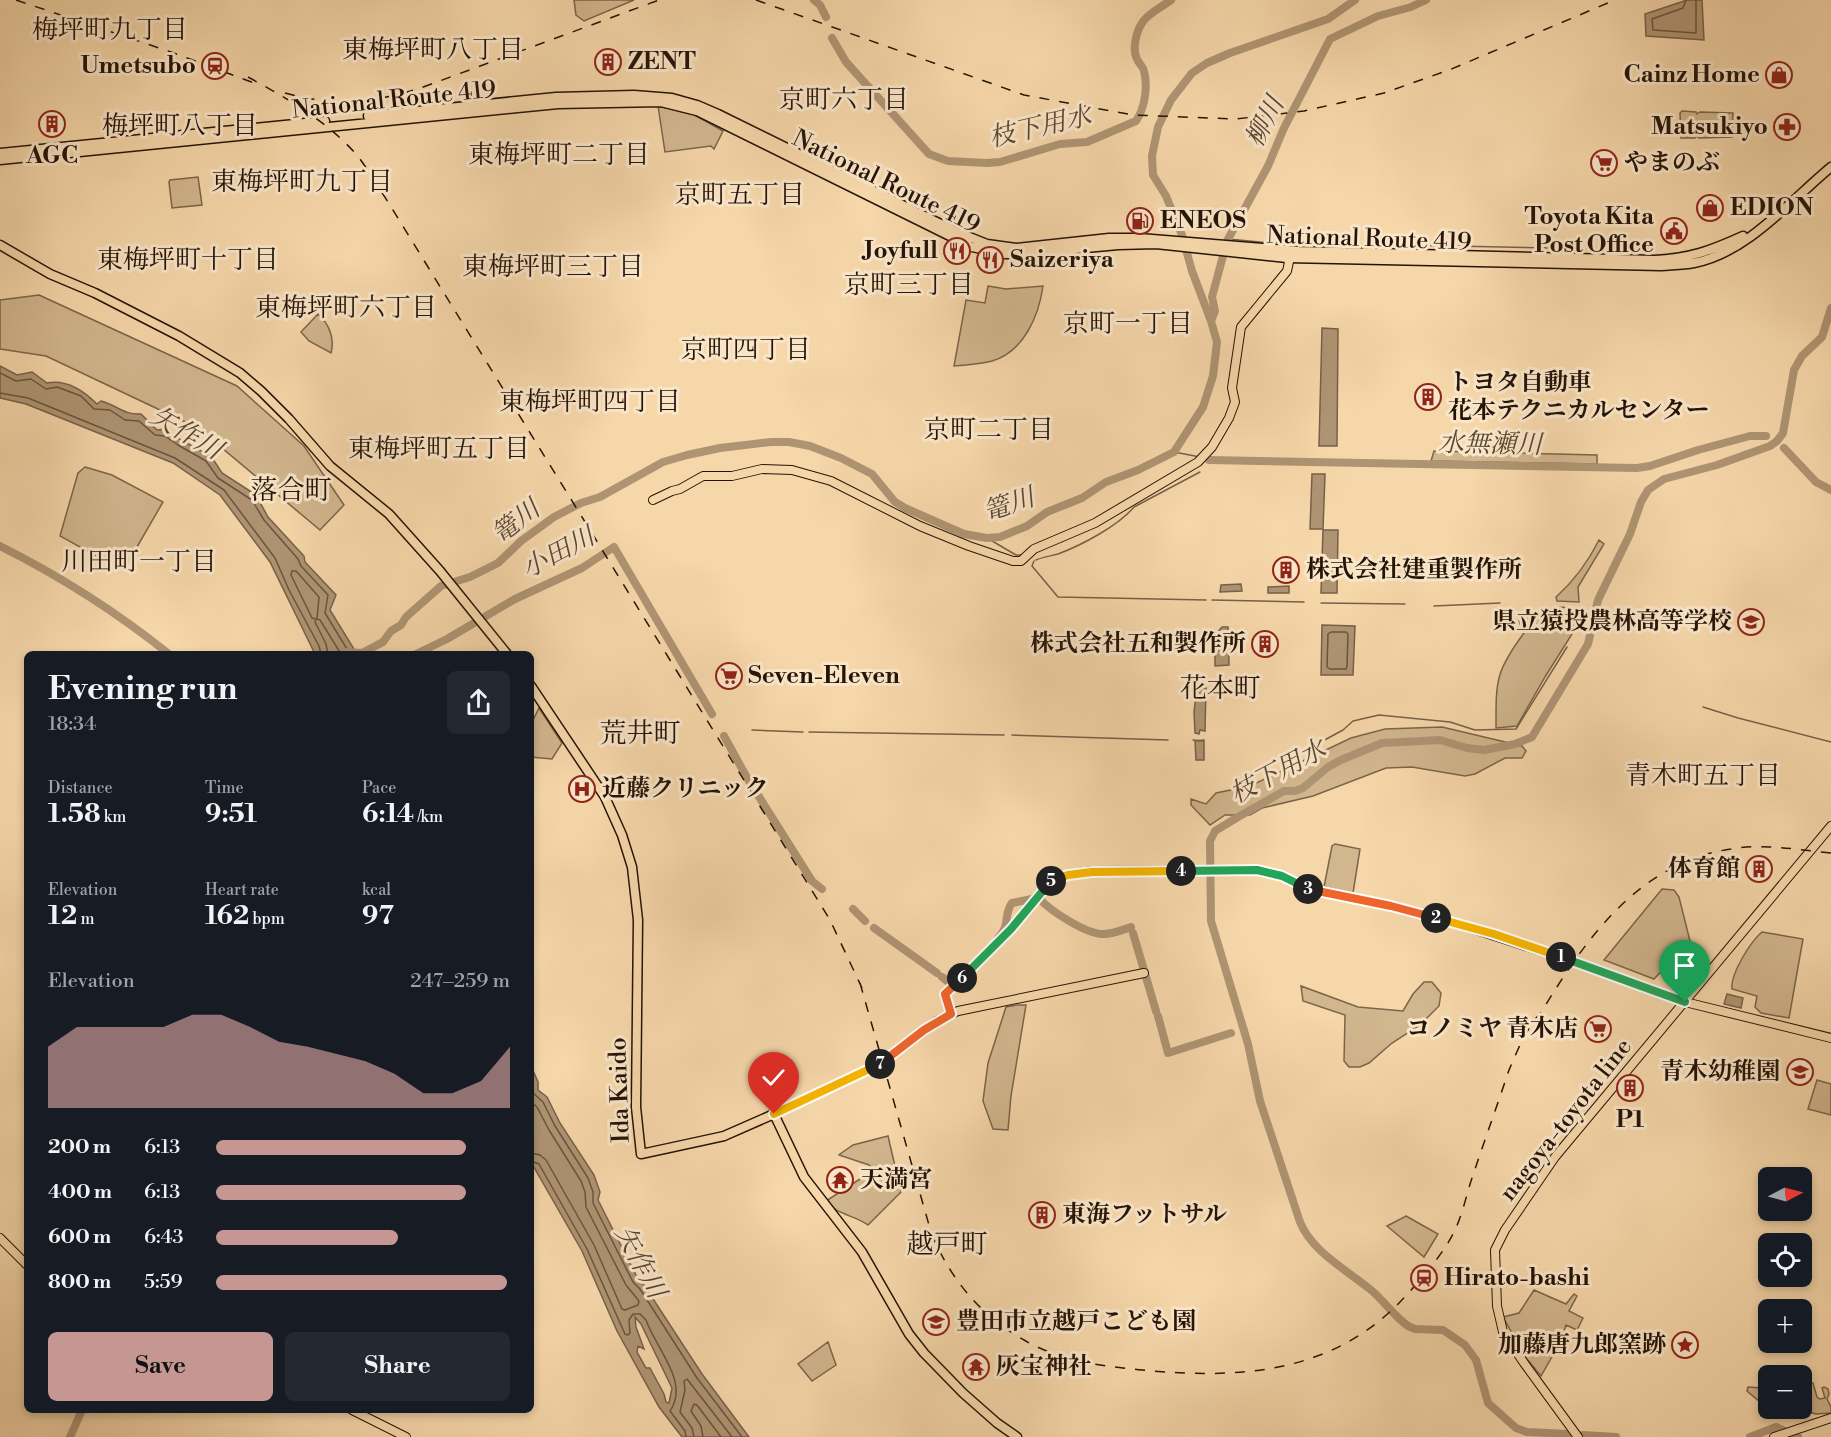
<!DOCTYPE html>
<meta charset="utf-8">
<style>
:root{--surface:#171b24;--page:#242831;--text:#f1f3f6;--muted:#9ea1a6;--accent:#c59692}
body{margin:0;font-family:"Libre Bodoni","Noto Serif JP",serif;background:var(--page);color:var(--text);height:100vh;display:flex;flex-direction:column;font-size:22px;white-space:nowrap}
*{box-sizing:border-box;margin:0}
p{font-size:20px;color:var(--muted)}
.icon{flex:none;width:33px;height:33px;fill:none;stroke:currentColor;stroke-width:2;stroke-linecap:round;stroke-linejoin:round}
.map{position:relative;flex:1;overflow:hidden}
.sheet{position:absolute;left:24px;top:651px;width:510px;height:762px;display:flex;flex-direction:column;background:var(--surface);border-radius:9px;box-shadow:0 3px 9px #0003}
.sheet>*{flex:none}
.needle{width:39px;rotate:84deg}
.buttons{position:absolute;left:1758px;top:1167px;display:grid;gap:12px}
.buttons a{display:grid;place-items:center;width:54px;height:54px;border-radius:9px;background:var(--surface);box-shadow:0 3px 9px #0003;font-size:30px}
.pin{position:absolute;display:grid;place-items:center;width:51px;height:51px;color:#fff;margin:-62px -26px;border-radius:50% 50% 50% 0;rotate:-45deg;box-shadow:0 0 6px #0007}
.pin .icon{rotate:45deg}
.km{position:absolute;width:30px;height:30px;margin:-15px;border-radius:50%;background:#222;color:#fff;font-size:16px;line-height:30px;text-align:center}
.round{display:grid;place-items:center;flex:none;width:63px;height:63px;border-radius:9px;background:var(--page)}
.summary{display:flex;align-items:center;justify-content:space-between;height:102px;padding:0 24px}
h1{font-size:33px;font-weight:800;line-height:45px}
.metrics{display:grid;grid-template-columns:repeat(3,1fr);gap:9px;height:102px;padding:6px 24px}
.metrics div{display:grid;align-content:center}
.metrics b{font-size:26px;font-weight:800}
.metrics small{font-size:16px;font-weight:400}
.metrics p{font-size:16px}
.chart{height:168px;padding:12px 24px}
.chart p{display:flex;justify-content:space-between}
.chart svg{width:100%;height:108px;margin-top:6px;fill:var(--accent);opacity:.7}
.cta{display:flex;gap:12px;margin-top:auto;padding:12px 24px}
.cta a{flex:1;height:69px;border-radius:9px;background:var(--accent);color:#111;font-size:24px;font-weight:800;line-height:69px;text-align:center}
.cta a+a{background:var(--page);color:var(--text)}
ul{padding:0 24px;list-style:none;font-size:20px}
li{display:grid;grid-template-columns:96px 72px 1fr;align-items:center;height:45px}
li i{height:15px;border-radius:8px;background:var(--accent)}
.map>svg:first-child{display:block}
.green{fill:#d2b68e;stroke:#7b644a;stroke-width:1.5}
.water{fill:#af9473;stroke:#776048;stroke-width:1.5;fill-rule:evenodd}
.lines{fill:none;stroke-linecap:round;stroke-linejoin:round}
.shore{stroke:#6a543d;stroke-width:1.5}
.stream{stroke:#776048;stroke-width:1.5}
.river{stroke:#af9473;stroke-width:8}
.major-casing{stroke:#241307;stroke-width:10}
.highway-casing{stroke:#241307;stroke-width:11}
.major{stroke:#f6d7aa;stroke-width:8}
.highway{stroke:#f6d7aa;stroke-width:8}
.rail{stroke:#241307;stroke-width:1.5;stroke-dasharray:10 10;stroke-linecap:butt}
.major-bridge-casing{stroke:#241307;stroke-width:10;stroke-linecap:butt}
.major-bridge{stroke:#f6d7aa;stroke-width:8}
.split-1-casing{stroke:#fff;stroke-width:12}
.split-2-casing{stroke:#fff;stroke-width:12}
.split-3-casing{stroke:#fff;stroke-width:12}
.split-4-casing{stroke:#fff;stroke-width:12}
.split-5-casing{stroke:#fff;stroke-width:12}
.split-6-casing{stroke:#fff;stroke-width:12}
.split-7-casing{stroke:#fff;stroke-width:12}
.split-8-casing{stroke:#fff;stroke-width:12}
.split-1{stroke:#22a559;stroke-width:8}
.split-2{stroke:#f5b400;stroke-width:8}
.split-3{stroke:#f0652b;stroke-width:8}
.split-4{stroke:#22a559;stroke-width:8}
.split-5{stroke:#f5b400;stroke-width:8}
.split-6{stroke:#22a559;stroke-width:8}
.split-7{stroke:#f0652b;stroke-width:8}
.split-8{stroke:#f5b400;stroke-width:8}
.labels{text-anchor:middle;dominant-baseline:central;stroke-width:6;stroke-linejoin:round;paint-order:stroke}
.poi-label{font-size:24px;font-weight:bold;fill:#241307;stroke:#f9e5c8;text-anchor:start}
.street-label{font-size:24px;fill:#241307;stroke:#f9e5c8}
.neighbourhood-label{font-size:26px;fill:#241307;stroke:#f9e5c8}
.water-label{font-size:26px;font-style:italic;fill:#5c4732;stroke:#f9e5c8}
.quarter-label{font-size:27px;fill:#241307;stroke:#f9e5c8}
</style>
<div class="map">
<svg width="1831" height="1437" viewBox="0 0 1831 1437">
<rect width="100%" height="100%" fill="#f6d7aa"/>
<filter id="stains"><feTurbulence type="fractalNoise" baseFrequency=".00333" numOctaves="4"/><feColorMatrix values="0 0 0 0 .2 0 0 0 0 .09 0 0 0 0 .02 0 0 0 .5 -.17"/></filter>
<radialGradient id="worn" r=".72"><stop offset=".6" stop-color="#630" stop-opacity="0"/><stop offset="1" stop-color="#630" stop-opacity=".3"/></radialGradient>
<!-- green -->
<path class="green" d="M574,0H634L584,21L576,15Z
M658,106L695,115L723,131L714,149L711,146L665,152Z
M1682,111L1696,112L1697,114L1700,112L1733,113L1732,137L1699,138L1696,136L1695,138H1681L1680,113Z
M198,177L202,205L172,208L169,182L170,180Z
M988,286L1006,289L1043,286C1039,315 1024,352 992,361C980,364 967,365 954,366L966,300L985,303Z
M39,295L237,386L304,446L344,505L320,530L198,428L46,356L0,349V300Z
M318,314C329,324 335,338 331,353L309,341L301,332Z
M1434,451L1597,455V464L1431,461Z
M85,467L112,475L163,502L126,566L118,568L60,536L78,473Z
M1599,540L1604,544L1578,587L1579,602L1557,601L1556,597C1575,580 1588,562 1599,540Z
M1539,611L1576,612L1572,634L1545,677L1517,726L1496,728C1496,681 1495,672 1524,633L1519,621Z
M539,708L562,743L552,759L531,757V724Z
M1442,727L1522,746L1526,751L1522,758H1505L1475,774L1465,776L1412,767L1386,768L1313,796L1262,808L1250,815H1225L1210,825L1191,805V799L1206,804L1216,793L1250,786L1351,738L1385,729Z
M1335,844L1360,849L1353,893L1324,887L1332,846Z
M1662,889L1674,890L1679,897L1690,941L1654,979L1604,960Z
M1762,932L1803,939L1789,1018L1761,1013L1755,1007L1757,996L1732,989C1730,975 1750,942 1762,932Z
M1424,982H1432L1441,993L1439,1006L1420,1025L1392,1043L1369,1063L1360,1067H1349L1344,1061L1345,1015L1303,1001L1301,986L1358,1007L1403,1011L1413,994Z
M1017,1005H1026L1011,1096L1008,1130L993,1129L983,1101L988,1063L1006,1007Z
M1817,1080L1831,1084V1115L1808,1109Z
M888,1136L901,1192L868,1225C854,1215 837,1215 826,1201L874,1170L869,1165L839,1155L840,1154L853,1145Z
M1406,1216L1438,1234L1424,1257L1387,1226Z
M1534,1290L1566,1304L1574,1294L1577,1296L1569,1311L1583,1318L1577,1330L1566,1325L1561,1341L1541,1376L1526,1358L1503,1317L1519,1313Z
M828,1342L836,1365L812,1381L798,1364Z
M1802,1380L1813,1383L1817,1397L1820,1399L1825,1398L1822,1388L1824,1387L1828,1389L1829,1394L1827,1399L1831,1407V1413L1816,1414L1798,1409L1802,1408C1802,1402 1805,1398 1804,1392H1802Z
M1768,1383V1404L1759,1401L1747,1391L1748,1387L1762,1388Z"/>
<!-- water -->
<path class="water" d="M1687,0H1702L1704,40L1646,36L1645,14Z
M1322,328L1338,329L1337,446H1319Z
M0,366L17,375L32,372L47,383C66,379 84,391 97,404L101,401C117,405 123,415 141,414L157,430L166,429L181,440L211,456L222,473L256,495L268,517L304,556L305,562L336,595L330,610L357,654H315L270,562L220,495L173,463L26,404L0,398Z
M1312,474H1325L1323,529H1310Z
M1323,530H1338L1337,593H1321Z
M1241,584L1242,591L1220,592L1221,585Z
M1289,586V593H1268V587Z
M1322,625L1355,626L1353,675H1321Z
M1222,627H1228L1229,665L1215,666V635Z
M1197,687L1206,688L1205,731L1200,730L1199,734L1195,733L1194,712Z
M1204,740V760H1196L1195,741Z
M1727,994L1743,998L1741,1008L1724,1004Z
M531,1066L538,1082V1090L547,1097L560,1123L594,1175L600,1192L598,1200L638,1279L644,1285L702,1374L749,1437H682L659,1407L617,1331L582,1251L531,1162ZM635,1317L641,1324L672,1388L669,1403L666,1402L664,1394L650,1368H646L637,1352L638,1346L644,1349L636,1327Z"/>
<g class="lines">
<!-- shore -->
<path class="shore" d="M1686,0L1683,8L1652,19L1653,30L1696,33V0
M0,373L16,381L31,379L46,389L57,387L81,396L94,409L110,410L125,420L139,421L155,435L165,436L178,445L206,461L218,478L252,500L264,520L298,559L301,566L328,595L325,613L350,654
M0,393L28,398L175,458L224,490L275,558L289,590L319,646L321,654
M1331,632H1346L1348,634L1347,666L1346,669H1330L1327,667L1328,634Z
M328,654L326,644L315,622L316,619L312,618L291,575L292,571H296L319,597L317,619L320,620L341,654
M531,1079L533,1093L543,1102L555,1126L588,1178L593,1192V1203L633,1282L640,1289L697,1378L742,1437
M531,1102L537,1107L549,1130L581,1181L585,1192L586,1207L626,1285L639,1301L638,1305L625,1310L622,1309L594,1245L546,1160L540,1155L531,1153
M531,1161L539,1164L587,1249L625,1334L628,1335L630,1333L629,1320L633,1314H640L646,1320C656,1349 690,1382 670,1411L685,1431L686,1437
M694,1437L692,1428L680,1412L685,1390L684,1381L687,1379L732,1437
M703,1437L701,1426L691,1411L694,1404L697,1405L721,1437"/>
<!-- stream -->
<path class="stream" d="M1228,239L1260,242L1600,249
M1174,452L1200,457
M987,538L1016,555H1022
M1036,560C1043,557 1051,556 1058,554C1082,545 1118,526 1134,507L1200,472
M1034,561L1032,566L1058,597L1206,600
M1212,600L1304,602
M1321,603L1405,604
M1434,606L1500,603
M1554,607L1576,608
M1703,707L1738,718L1831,742
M752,730L803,732
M809,732L1004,735
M1012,735L1168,740
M1193,740L1203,741
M1319,743L1343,730L1353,721L1379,715L1450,722L1475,730L1516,729L1567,647"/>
<!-- river -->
<path class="river" d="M814,0L820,5L826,17
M832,38L846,62L929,154L948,161L987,163L1000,162L1060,144L1087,142L1136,121C1145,108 1148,86 1144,71C1143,66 1139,64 1137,59C1132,50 1136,32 1142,23C1147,14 1162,7 1171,0
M1211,321L1215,311L1212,297L1227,241L1268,166L1284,128L1330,39L1378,16L1411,7L1426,0
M1784,448L1816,482L1831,490
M1209,460L1637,468L1650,466L1698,450L1750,436H1766
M0,546C62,577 114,610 169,654
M345,652L362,653L383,642L391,631L401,625L406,617L441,586L470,577L498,563L521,541L554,517L581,503L600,497L663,462L687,455L720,448L771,442H789L810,446L841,458L872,474L895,502L905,508L964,534L987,538L1000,537L1027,526L1047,512L1082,498L1106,482L1138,470L1174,452L1203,407L1213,376L1217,342L1211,321L1192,271L1182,235L1166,196L1153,175L1152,156L1158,127L1171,100L1192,73L1207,63L1230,53L1328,19L1355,0
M416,654L447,639L515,599L582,568L614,547L712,714
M724,736L746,776L812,881L822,889
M1039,898C1049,910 1087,935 1104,934C1113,934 1122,930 1131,927
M853,909L865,921
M874,928L937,973
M1133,933L1156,1011
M998,938C1011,925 1003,915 1012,903L1032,899
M942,977L951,984L959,976
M1158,1016L1168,1053L1231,1033
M1568,1434L1527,1432L1516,1428L1488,1403L1476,1360L1465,1345L1443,1330L1415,1329L1408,1326C1394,1316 1384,1301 1371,1290C1347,1270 1312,1252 1300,1222L1260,1101L1248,1044L1211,921L1210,841L1215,831L1238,817L1284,791H1295L1303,788L1328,767L1341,760L1382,743L1440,740L1467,748L1484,750L1515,744L1532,737L1588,644L1598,600L1630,534L1641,502L1648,490L1664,479L1717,465L1770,446L1777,441L1783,433L1794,370L1802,356L1822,337L1831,308
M1583,1435L1616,1437
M70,1437L82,1410
M1750,1437L1776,1427L1798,1437"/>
<defs>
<path id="major" d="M653,500L672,491L680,489L703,476H732L762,469L792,470L831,481L920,526L969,546L1013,561H1021L1034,549L1095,523L1198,462L1212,447L1229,418L1235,402L1232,388L1241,327L1287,271L1289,262L1287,258
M1582,964L1685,1002L1831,1038
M951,1014L945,994L1006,935L1046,886L1050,881L1068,875L1092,871L1257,870L1282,876L1303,887L1391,906L1461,925L1565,959
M774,1114L880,1064L937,1021L958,1011L1144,973
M0,1238L27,1265
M352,1410L406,1437
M1578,1437L1524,1363L1503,1332L1497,1306L1495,1250L1505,1230L1555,1157L1831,826
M1774,1437L1831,1418"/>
<path id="highway" d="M368,116L556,97L634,95L672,98L697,105L718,114L957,232L987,244L1016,248L1109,238H1140L1299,251L1655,260C1691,258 1710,251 1743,236
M0,153L325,121
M0,160L558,104L661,102L697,111L972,247L1004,254H1022L1118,245L1156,244L1287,258L1661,266C1672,265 1683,265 1694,263C1747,253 1791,200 1831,167
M0,245L50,274L95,293L179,336L240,373L261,391L289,419L330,466L389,514L440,571L507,654
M531,686L605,797L622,835L632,867L638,920L636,1107L641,1154L724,1136L774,1114L804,1177L862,1252L909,1334L924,1353L963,1393L997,1423L1017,1437"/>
</defs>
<!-- major casing -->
<use href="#major" class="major-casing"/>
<!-- highway casing -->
<use href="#highway" class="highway-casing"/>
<!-- major -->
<use href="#major" class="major"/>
<!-- highway -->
<use href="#highway" class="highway"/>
<!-- rail -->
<path class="rail" d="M16,0L171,52L254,83
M756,0L1024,95L1133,115L1236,119L1304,111L1384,93L1449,70L1615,0
M248,77C288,99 331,123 360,159C370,173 379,188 388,202L830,920L862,988
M285,93C334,107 378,103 426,86L659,0
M860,983L931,1232C950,1279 980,1315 1024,1340C1060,1361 1101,1366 1142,1370C1236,1379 1329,1375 1400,1302C1418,1283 1441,1257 1453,1234C1462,1217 1466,1196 1472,1178C1484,1142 1497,1106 1509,1070C1516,1054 1523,1036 1534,1021C1536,1017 1540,1015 1542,1011C1586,938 1640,862 1731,849C1765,843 1797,850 1831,853"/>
<defs>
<path id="major-bridge" d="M1565,959L1582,964"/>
</defs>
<!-- major-bridge casing -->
<use href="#major-bridge" class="major-bridge-casing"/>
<!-- major-bridge -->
<use href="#major-bridge" class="major-bridge"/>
</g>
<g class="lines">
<defs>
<path id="split-1" d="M1561,957L1685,1002"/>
<path id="split-2" d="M1436,918L1494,934L1561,957"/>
<path id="split-3" d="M1308,889L1391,906L1436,918"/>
<path id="split-4" d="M1181,871L1257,870L1282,876L1308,889"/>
<path id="split-5" d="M1051,881L1068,875L1092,872L1181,871"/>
<path id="split-6" d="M962,978L1011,929L1051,881"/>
<path id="split-7" d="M880,1064L924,1030L951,1014L945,994L962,978"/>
<path id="split-8" d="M774,1114L880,1064"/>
</defs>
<!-- split-1 casing -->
<use href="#split-1" class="split-1-casing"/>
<!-- split-2 casing -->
<use href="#split-2" class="split-2-casing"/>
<!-- split-3 casing -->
<use href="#split-3" class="split-3-casing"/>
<!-- split-4 casing -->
<use href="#split-4" class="split-4-casing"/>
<!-- split-5 casing -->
<use href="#split-5" class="split-5-casing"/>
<!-- split-6 casing -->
<use href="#split-6" class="split-6-casing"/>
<!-- split-7 casing -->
<use href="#split-7" class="split-7-casing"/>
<!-- split-8 casing -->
<use href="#split-8" class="split-8-casing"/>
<!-- split-1 -->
<use href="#split-1" class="split-1"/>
<!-- split-2 -->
<use href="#split-2" class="split-2"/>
<!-- split-3 -->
<use href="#split-3" class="split-3"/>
<!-- split-4 -->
<use href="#split-4" class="split-4"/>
<!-- split-5 -->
<use href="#split-5" class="split-5"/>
<!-- split-6 -->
<use href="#split-6" class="split-6"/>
<!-- split-7 -->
<use href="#split-7" class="split-7"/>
<!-- split-8 -->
<use href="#split-8" class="split-8"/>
</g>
<!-- icons -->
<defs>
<symbol id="building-ring" viewBox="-11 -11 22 22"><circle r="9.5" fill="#f9e5c8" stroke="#8f2418" stroke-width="1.5"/><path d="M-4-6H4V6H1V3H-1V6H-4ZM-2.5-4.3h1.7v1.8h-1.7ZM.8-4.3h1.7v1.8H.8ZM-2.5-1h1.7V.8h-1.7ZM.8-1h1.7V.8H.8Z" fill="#8f2418"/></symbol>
<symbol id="station-ring" viewBox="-11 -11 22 22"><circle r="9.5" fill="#f9e5c8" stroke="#8f2418" stroke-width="1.5"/><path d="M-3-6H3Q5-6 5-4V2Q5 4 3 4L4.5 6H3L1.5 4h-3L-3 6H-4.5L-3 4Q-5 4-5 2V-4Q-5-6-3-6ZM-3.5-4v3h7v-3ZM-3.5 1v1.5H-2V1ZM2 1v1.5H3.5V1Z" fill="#8f2418"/></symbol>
<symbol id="shop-ring" viewBox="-11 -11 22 22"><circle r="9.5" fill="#f9e5c8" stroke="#8f2418" stroke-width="1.5"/><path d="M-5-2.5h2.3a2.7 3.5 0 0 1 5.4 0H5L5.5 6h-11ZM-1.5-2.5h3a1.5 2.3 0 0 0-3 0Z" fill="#8f2418"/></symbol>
<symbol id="pharmacy-ring" viewBox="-11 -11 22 22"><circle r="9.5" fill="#f9e5c8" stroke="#8f2418" stroke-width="1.5"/><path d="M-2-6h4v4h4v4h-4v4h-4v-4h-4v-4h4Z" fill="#8f2418"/></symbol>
<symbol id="supermarket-ring" viewBox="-11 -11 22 22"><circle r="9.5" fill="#f9e5c8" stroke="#8f2418" stroke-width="1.5"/><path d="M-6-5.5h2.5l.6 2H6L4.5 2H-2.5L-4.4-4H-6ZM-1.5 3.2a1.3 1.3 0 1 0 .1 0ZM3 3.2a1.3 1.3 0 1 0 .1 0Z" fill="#8f2418"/></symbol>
<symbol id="fuel-ring" viewBox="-11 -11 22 22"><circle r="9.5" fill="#f9e5c8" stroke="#8f2418" stroke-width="1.5"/><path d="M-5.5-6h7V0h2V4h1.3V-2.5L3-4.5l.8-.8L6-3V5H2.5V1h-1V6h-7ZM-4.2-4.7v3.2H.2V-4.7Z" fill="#8f2418"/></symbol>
<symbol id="civic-ring" viewBox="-11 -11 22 22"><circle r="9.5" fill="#f9e5c8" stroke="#8f2418" stroke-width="1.5"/><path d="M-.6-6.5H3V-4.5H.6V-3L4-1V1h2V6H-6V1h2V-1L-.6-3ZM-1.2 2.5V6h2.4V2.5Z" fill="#8f2418"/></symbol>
<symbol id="restaurant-ring" viewBox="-11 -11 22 22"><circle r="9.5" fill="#f9e5c8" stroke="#8f2418" stroke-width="1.5"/><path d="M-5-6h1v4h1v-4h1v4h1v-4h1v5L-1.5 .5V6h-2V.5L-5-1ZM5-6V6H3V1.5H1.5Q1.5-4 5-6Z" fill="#8f2418"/></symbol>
<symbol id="school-ring" viewBox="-11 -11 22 22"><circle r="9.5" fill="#f9e5c8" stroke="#8f2418" stroke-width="1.5"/><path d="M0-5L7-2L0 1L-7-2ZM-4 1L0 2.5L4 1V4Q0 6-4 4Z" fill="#8f2418"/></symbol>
<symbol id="hospital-ring" viewBox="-11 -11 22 22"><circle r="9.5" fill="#f9e5c8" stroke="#8f2418" stroke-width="1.5"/><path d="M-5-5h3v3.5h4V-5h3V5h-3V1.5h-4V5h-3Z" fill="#8f2418"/></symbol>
<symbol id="temple-ring" viewBox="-11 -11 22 22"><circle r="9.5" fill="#f9e5c8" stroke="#8f2418" stroke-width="1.5"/><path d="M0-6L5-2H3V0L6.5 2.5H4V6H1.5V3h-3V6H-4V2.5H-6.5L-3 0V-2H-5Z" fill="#8f2418"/></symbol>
<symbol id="sight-ring" viewBox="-11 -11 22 22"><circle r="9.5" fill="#f9e5c8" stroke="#8f2418" stroke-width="1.5"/><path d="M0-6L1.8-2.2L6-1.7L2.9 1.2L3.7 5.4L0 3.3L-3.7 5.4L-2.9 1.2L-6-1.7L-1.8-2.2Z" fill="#8f2418"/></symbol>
</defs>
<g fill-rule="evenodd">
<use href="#building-ring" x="593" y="47" width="30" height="30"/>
<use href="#station-ring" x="200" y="51" width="30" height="30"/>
<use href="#shop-ring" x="1764" y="60" width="30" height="30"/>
<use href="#building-ring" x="37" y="109" width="30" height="30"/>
<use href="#pharmacy-ring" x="1772" y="112" width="30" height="30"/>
<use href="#supermarket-ring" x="1589" y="148" width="30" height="30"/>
<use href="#shop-ring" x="1695" y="193" width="30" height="30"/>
<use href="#fuel-ring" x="1125" y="206" width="30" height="30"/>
<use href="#civic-ring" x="1659" y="216" width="30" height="30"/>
<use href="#restaurant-ring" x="942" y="236" width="30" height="30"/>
<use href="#restaurant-ring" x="975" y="245" width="30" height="30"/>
<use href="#building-ring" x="1413" y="382" width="30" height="30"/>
<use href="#building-ring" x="1271" y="555" width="30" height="30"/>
<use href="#school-ring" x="1736" y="607" width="30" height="30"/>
<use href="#building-ring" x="1250" y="629" width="30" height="30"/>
<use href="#supermarket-ring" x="714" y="661" width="30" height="30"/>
<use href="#hospital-ring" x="567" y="774" width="30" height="30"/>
<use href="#building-ring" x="1744" y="854" width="30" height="30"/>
<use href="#supermarket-ring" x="1583" y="1014" width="30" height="30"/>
<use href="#school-ring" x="1785" y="1057" width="30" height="30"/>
<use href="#building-ring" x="1615" y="1073" width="30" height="30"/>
<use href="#temple-ring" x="825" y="1165" width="30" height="30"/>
<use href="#building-ring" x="1027" y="1200" width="30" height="30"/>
<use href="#station-ring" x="1409" y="1263" width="30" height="30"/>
<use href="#school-ring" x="921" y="1307" width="30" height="30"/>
<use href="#sight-ring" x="1670" y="1330" width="30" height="30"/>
<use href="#temple-ring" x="961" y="1352" width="30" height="30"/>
</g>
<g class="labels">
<!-- poi labels -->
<g class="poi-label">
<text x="628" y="62">ZENT</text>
<text x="196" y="66" text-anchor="end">Umetsubo</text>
<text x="1760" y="75" text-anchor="end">Cainz Home</text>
<text x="1768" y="127" text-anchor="end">Matsukiyo</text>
<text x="52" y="156" text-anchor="middle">AGC</text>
<text x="1624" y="163">やまのぶ</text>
<text x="1730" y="208">EDION</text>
<text x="1654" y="217" text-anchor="end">Toyota Kita<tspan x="1654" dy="28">Post Office</tspan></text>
<text x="1160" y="221">ENEOS</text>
<text x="938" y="251" text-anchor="end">Joyfull</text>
<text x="1010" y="260">Saizeriya</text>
<text x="1448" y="383">トヨタ自動車<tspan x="1448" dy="28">花本テクニカルセンター</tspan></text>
<text x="1306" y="570">株式会社建重製作所</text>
<text x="1732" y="622" text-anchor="end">県立猿投農林高等学校</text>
<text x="1246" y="644" text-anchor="end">株式会社五和製作所</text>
<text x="748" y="676">Seven-Eleven</text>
<text x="602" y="789">近藤クリニック</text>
<text x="1740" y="869" text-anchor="end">体育館</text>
<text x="1578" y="1029" text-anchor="end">コノミヤ 青木店</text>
<text x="1780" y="1072" text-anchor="end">青木幼稚園</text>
<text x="1630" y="1120" text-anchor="middle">P1</text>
<text x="860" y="1180">天満宮</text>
<text x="1062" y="1215">東海フットサル</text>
<text x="1444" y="1278">Hirato-bashi</text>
<text x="956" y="1322">豊田市立越戸こども園</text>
<text x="1666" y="1345" text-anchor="end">加藤唐九郎窯跡</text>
<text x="996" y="1367">灰宝神社</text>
</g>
<!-- street labels -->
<g class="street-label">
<text transform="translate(394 100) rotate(-6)">National Route 419</text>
<text transform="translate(886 182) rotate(26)">National Route 419</text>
<text transform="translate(1369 239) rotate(2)">National Route 419</text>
<text transform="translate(620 1090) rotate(-92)">Ida Kaido</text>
<text transform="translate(1566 1120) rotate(-52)">nagoya-toyota line</text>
</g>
<!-- neighbourhood labels -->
<g class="neighbourhood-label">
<text x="110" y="30">梅坪町九丁目</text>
<text x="433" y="50">東梅坪町八丁目</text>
<text x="844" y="100">京町六丁目</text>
<text x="180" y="126">梅坪町八丁目</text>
<text x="559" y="155">東梅坪町二丁目</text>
<text x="302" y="182">東梅坪町九丁目</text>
<text x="740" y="195">京町五丁目</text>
<text x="188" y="260">東梅坪町十丁目</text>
<text x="553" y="267">東梅坪町三丁目</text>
<text x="909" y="285">京町三丁目</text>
<text x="346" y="308">東梅坪町六丁目</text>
<text x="1128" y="324">京町一丁目</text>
<text x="746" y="350">京町四丁目</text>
<text x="590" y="402">東梅坪町四丁目</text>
<text x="989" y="430">京町二丁目</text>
<text x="439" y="449">東梅坪町五丁目</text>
<text x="139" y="562">川田町一丁目</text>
<text x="1703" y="776">青木町五丁目</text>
</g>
<!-- water labels -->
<g class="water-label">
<text transform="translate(1265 122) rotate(-63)">柳川</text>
<text transform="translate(1040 127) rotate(-13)">枝下用水</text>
<text transform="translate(186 433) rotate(30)">矢作川</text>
<text transform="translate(1490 444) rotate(1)">水無瀬川</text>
<text transform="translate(1009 505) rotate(-19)">篭川</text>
<text transform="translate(516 522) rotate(-38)">篭川</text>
<text transform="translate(558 553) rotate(-28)">小田川</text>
<text transform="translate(1278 772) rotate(-28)">枝下用水</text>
<text transform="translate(640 1262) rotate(62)">矢作川</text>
</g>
<!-- quarter labels -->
<g class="quarter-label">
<text x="291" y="491">落合町</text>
<text x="1220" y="689">花本町</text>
<text x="640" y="734">荒井町</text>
<text x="947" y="1245">越戸町</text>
</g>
</g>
<rect width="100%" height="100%" filter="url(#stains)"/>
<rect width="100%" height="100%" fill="url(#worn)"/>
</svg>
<div class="buttons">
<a><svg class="needle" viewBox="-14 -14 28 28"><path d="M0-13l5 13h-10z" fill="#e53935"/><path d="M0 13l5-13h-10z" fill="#9ea1a6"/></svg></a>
<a><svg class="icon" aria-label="locate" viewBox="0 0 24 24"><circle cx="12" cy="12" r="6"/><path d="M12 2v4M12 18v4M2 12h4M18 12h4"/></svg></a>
<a>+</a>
<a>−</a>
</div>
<div class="pin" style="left:1685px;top:1002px;background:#1e9e55"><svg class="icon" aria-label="arrive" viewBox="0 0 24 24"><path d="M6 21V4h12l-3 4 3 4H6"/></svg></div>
<div class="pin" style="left:774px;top:1114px;background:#d93025"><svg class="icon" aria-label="check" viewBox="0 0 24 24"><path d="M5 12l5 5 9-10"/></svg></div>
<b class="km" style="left:1561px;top:957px">1</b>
<b class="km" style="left:1436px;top:918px">2</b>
<b class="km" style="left:1308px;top:889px">3</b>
<b class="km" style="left:1181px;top:871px">4</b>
<b class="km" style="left:1051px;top:881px">5</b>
<b class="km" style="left:962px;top:978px">6</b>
<b class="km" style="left:880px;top:1064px">7</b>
<section class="sheet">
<div class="summary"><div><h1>Evening run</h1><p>18:34</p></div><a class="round"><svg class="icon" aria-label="share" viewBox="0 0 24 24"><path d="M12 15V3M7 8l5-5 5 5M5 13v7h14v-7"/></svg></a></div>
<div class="metrics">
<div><p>Distance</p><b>1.58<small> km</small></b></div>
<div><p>Time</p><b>9:51</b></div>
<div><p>Pace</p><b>6:14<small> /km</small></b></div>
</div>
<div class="metrics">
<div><p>Elevation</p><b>12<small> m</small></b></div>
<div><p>Heart rate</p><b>162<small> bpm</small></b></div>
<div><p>kcal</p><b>97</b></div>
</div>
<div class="chart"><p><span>Elevation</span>247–259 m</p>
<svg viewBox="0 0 160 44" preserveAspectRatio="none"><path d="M0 44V19L10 11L20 11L30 11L40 11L50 6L60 6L70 11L80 17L90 19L100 22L110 25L120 30L130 38L140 38L150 33L160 19V44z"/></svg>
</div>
<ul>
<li><b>200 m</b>6:13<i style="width:85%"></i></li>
<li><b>400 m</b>6:13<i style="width:85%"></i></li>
<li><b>600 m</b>6:43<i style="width:62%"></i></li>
<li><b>800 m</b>5:59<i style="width:99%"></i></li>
</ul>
<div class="cta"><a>Save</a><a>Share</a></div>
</section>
</div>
